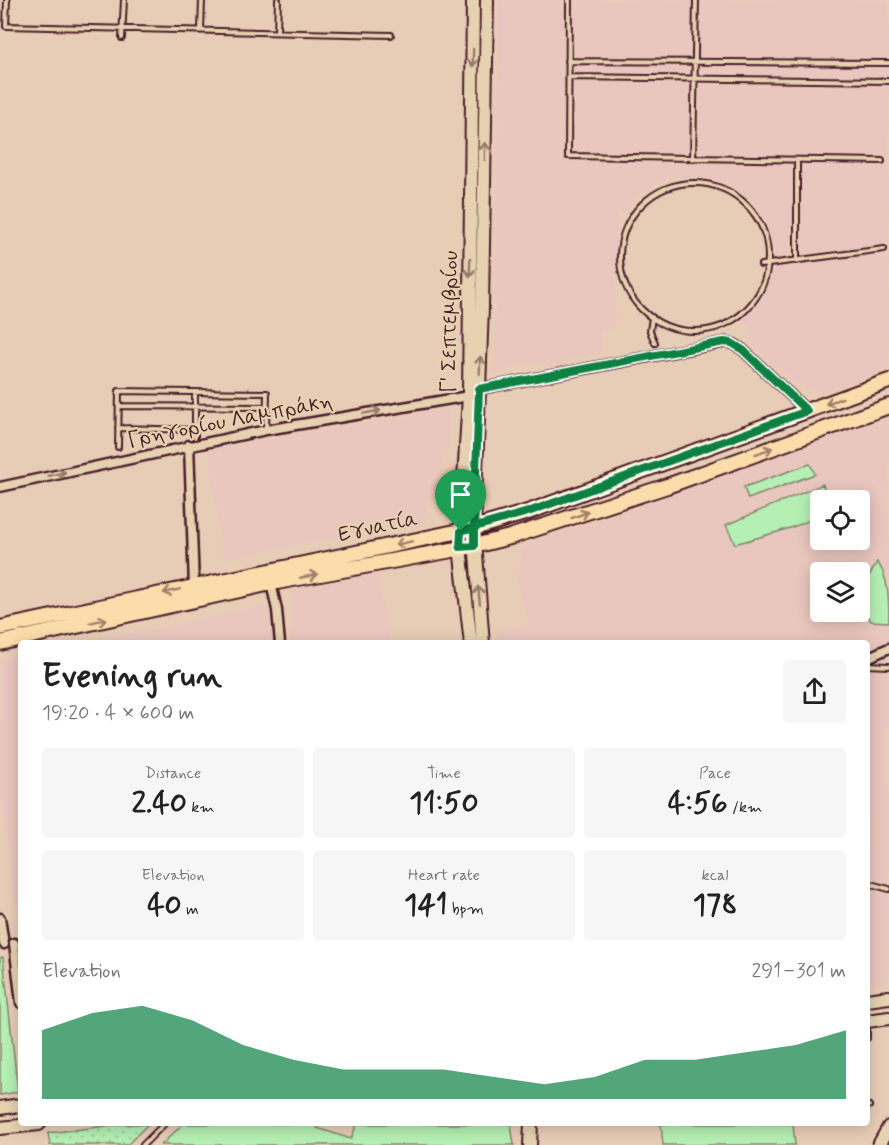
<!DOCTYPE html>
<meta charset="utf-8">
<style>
:root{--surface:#fff;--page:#f6f6f6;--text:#222;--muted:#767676;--accent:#0b8043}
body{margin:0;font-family:Mynerve,sans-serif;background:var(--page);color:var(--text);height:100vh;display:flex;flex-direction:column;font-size:22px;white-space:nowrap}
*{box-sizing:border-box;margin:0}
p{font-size:20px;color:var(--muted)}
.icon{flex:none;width:33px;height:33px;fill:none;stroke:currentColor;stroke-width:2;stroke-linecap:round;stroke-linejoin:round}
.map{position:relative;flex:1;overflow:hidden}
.side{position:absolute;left:18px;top:640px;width:852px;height:486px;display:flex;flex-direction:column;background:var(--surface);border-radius:6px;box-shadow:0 3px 15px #0003}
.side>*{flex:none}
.buttons{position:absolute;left:810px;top:490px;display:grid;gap:12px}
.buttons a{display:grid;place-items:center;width:60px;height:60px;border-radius:6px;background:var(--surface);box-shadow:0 3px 15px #0003;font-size:30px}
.pin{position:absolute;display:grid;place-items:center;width:51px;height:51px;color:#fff;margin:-62px -26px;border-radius:50% 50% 50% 0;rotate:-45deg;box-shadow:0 0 6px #0007}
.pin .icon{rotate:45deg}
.round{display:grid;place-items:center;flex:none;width:63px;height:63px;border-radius:6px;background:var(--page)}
.overview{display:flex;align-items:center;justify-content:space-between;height:102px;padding:0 24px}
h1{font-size:33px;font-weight:700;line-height:45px}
.stats{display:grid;grid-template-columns:repeat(3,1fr);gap:9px;height:102px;padding:6px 24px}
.stats div{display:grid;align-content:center;border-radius:6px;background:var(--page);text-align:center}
.stats b{font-size:30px;font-weight:700}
.stats small{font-size:16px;font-weight:400}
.stats p{font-size:16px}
.chart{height:168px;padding:12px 24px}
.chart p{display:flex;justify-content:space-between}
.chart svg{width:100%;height:108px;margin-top:6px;fill:var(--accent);opacity:.7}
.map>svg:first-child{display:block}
.built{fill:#eac7be;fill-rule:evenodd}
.grass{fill:url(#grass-dots);stroke:#80876f;stroke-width:1.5}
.green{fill:#b6efb3;stroke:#80876f;stroke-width:1.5}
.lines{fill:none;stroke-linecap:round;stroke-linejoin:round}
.lane-casing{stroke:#4a1f2b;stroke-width:8}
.street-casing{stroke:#4a1f2b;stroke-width:13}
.secondary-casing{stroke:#4a1f2b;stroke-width:16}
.primary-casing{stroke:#4a1f2b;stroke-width:18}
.lane{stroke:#e6d2b0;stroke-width:4}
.street{stroke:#e6d2b0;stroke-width:8}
.secondary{stroke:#e6d2b0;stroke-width:12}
.primary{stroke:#fbddab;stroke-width:14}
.oneway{stroke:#98786e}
.oneway2{stroke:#a27e6b}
.route-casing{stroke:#fff;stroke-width:12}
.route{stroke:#0b8043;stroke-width:8}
.labels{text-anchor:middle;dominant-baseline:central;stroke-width:4.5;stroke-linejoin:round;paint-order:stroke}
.street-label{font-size:21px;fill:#4a1f2b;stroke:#e6d2b0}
</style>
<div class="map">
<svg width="889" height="1145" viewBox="0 0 889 1145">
<defs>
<pattern id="grass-dots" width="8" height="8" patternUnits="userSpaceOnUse" patternTransform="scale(1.5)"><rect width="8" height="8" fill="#b6efb3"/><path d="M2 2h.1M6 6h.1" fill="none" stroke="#9ecc9a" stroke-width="1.8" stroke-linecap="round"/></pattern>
</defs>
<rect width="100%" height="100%" fill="#e8cdb6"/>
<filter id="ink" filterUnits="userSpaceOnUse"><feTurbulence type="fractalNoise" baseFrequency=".0167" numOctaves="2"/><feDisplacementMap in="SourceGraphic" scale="12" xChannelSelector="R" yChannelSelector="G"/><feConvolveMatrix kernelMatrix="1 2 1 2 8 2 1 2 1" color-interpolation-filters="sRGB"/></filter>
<g filter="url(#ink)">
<!-- built -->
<path class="built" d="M499,0H889V368L825,392H819L802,388L793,382L753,345L748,324L744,325L740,321L756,305L769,279L773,252L768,229L752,202L741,193L725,184L691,179H669L656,185L640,195L623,214H618L615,330H600L601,354L547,366L538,363L494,373Z
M449,408V443L422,526L336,538L223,560L208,449Z
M889,416V982L867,984V644H498L497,631L529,623L523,601H520L517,578L523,546ZM820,501H860V540H820ZM820,573H860V612H820Z
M376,571L391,643L291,644L292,591Z
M265,605L268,607L272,616L273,643H88Z
M21,656V936H20L0,791V659Z"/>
<!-- grass -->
<path class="grass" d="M124,1124H148L127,1145H50L48,1133Z"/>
<!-- green -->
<path class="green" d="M810,464L815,474L748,499L744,487Z
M823,484L827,501H820C820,506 822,511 817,515C804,527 754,538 735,544L726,525Z
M877,562C889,576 889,603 889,622L871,621L860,602L862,589Z
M3,957L18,1092L0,1095V958Z
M183,1124H317V1128L351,1139L357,1124H511L514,1145H161Z
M661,1124H793L795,1145H663Z"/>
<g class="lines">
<defs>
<path id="lane" d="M7,0L6,26L391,35
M569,0L568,156L882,161
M201,30L202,0
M277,32L278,0
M122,38L124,0
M568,61L889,63
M568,77L889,81
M693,159L696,0
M620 257a74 74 0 1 1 148 0a74 74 0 1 1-148 0Z
M797,261V160
M761,265L884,249
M652,317L650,331L655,343
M119,406L266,407
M118,428L195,430
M195,437V392
M118,447L119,391L267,393L266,428
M867,665L889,666
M867,883L889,889
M867,1038V1024
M867,1107L869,1106
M143,1145L164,1124"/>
<path id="street" d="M479,389L726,342L734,344L743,350L807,411
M189,445L194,587
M0,487L266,430L469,396
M271,583L277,610L280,644
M867,658L889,648
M0,918L4,944
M14,943L21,1003"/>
<path id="secondary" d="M471,644L460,547L469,396L473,0
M483,644L474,528L482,306L487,0
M867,1000L889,997
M867,1021L889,1018
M0,1108L21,1105
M0,1128L39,1124
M530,1145L531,1124
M879,1145L889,1127"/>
<path id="primary" d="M0,628L474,528L528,512L889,381
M0,643L271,583L474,546L510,537L667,486L889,406"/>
</defs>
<!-- lane casing -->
<use href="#lane" class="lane-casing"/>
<!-- street casing -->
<use href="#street" class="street-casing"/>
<!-- secondary casing -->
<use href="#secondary" class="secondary-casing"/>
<!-- primary casing -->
<use href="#primary" class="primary-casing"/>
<!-- lane -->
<use href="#lane" class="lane"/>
<!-- street -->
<use href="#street" class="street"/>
<!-- secondary -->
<use href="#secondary" class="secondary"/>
<!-- primary -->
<use href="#primary" class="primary"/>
</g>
<!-- one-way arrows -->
<defs><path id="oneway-shaft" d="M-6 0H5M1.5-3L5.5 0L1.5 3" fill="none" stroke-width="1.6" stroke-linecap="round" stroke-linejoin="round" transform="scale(1.5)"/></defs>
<g class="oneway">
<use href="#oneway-shaft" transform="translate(473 58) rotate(91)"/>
<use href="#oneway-shaft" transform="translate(485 151) rotate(-89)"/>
<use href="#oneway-shaft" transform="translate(470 268) rotate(91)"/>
<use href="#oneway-shaft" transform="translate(480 365) rotate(-88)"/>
<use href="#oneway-shaft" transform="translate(372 412) rotate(-10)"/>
<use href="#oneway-shaft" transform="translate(57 474) rotate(-13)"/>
<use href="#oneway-shaft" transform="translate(479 595) rotate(-96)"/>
</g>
<g class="oneway2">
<use href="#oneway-shaft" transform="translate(834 401) rotate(160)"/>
<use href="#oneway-shaft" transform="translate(764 451) rotate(-20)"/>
<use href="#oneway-shaft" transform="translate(580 515) rotate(-20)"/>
<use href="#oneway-shaft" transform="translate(404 543) rotate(168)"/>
<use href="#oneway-shaft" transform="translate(309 576) rotate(-11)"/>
<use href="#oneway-shaft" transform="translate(172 591) rotate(168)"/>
<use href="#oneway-shaft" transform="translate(98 621) rotate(-12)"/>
</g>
</g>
<g class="lines" filter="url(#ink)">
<defs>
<path id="route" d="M461,531L460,547L474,546V528L479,389L724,342L732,343L743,350L807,411L528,512L461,531"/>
</defs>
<!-- route casing -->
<use href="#route" class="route-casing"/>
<!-- route -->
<use href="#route" class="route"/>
</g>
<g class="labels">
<!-- street labels -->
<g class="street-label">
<text transform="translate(450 322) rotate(-89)">Γ' Σεπτεμβρίου</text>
<text transform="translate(230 421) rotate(-11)">Γρηγορίου Λαμπράκη</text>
<text transform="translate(378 527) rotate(-12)">Εγνατία</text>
</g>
</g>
</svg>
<div class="buttons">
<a><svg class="icon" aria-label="locate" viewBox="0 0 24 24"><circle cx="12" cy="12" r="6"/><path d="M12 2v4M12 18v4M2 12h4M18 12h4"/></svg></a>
<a><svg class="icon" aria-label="layers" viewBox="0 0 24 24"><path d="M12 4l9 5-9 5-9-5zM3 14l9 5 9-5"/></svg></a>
</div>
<div class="pin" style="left:461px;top:531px;background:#1e9e55"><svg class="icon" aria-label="arrive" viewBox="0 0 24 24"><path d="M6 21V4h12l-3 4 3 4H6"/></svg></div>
<section class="side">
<div class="overview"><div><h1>Evening run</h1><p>19:20 · 4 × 600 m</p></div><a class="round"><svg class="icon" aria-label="share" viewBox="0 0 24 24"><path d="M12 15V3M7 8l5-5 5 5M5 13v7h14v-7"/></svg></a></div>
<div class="stats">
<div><p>Distance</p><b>2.40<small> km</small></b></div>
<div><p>Time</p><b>11:50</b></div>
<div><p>Pace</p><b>4:56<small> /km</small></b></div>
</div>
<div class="stats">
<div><p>Elevation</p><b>40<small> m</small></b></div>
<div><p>Heart rate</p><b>141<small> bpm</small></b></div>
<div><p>kcal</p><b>178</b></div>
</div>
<div class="chart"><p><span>Elevation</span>291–301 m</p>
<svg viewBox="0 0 160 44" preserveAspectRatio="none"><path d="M0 44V16L10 9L20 6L30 12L40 22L50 28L60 32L70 32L80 32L90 35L100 38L110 35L120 28L130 28L140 25L150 22L160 16V44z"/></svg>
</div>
</section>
</div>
